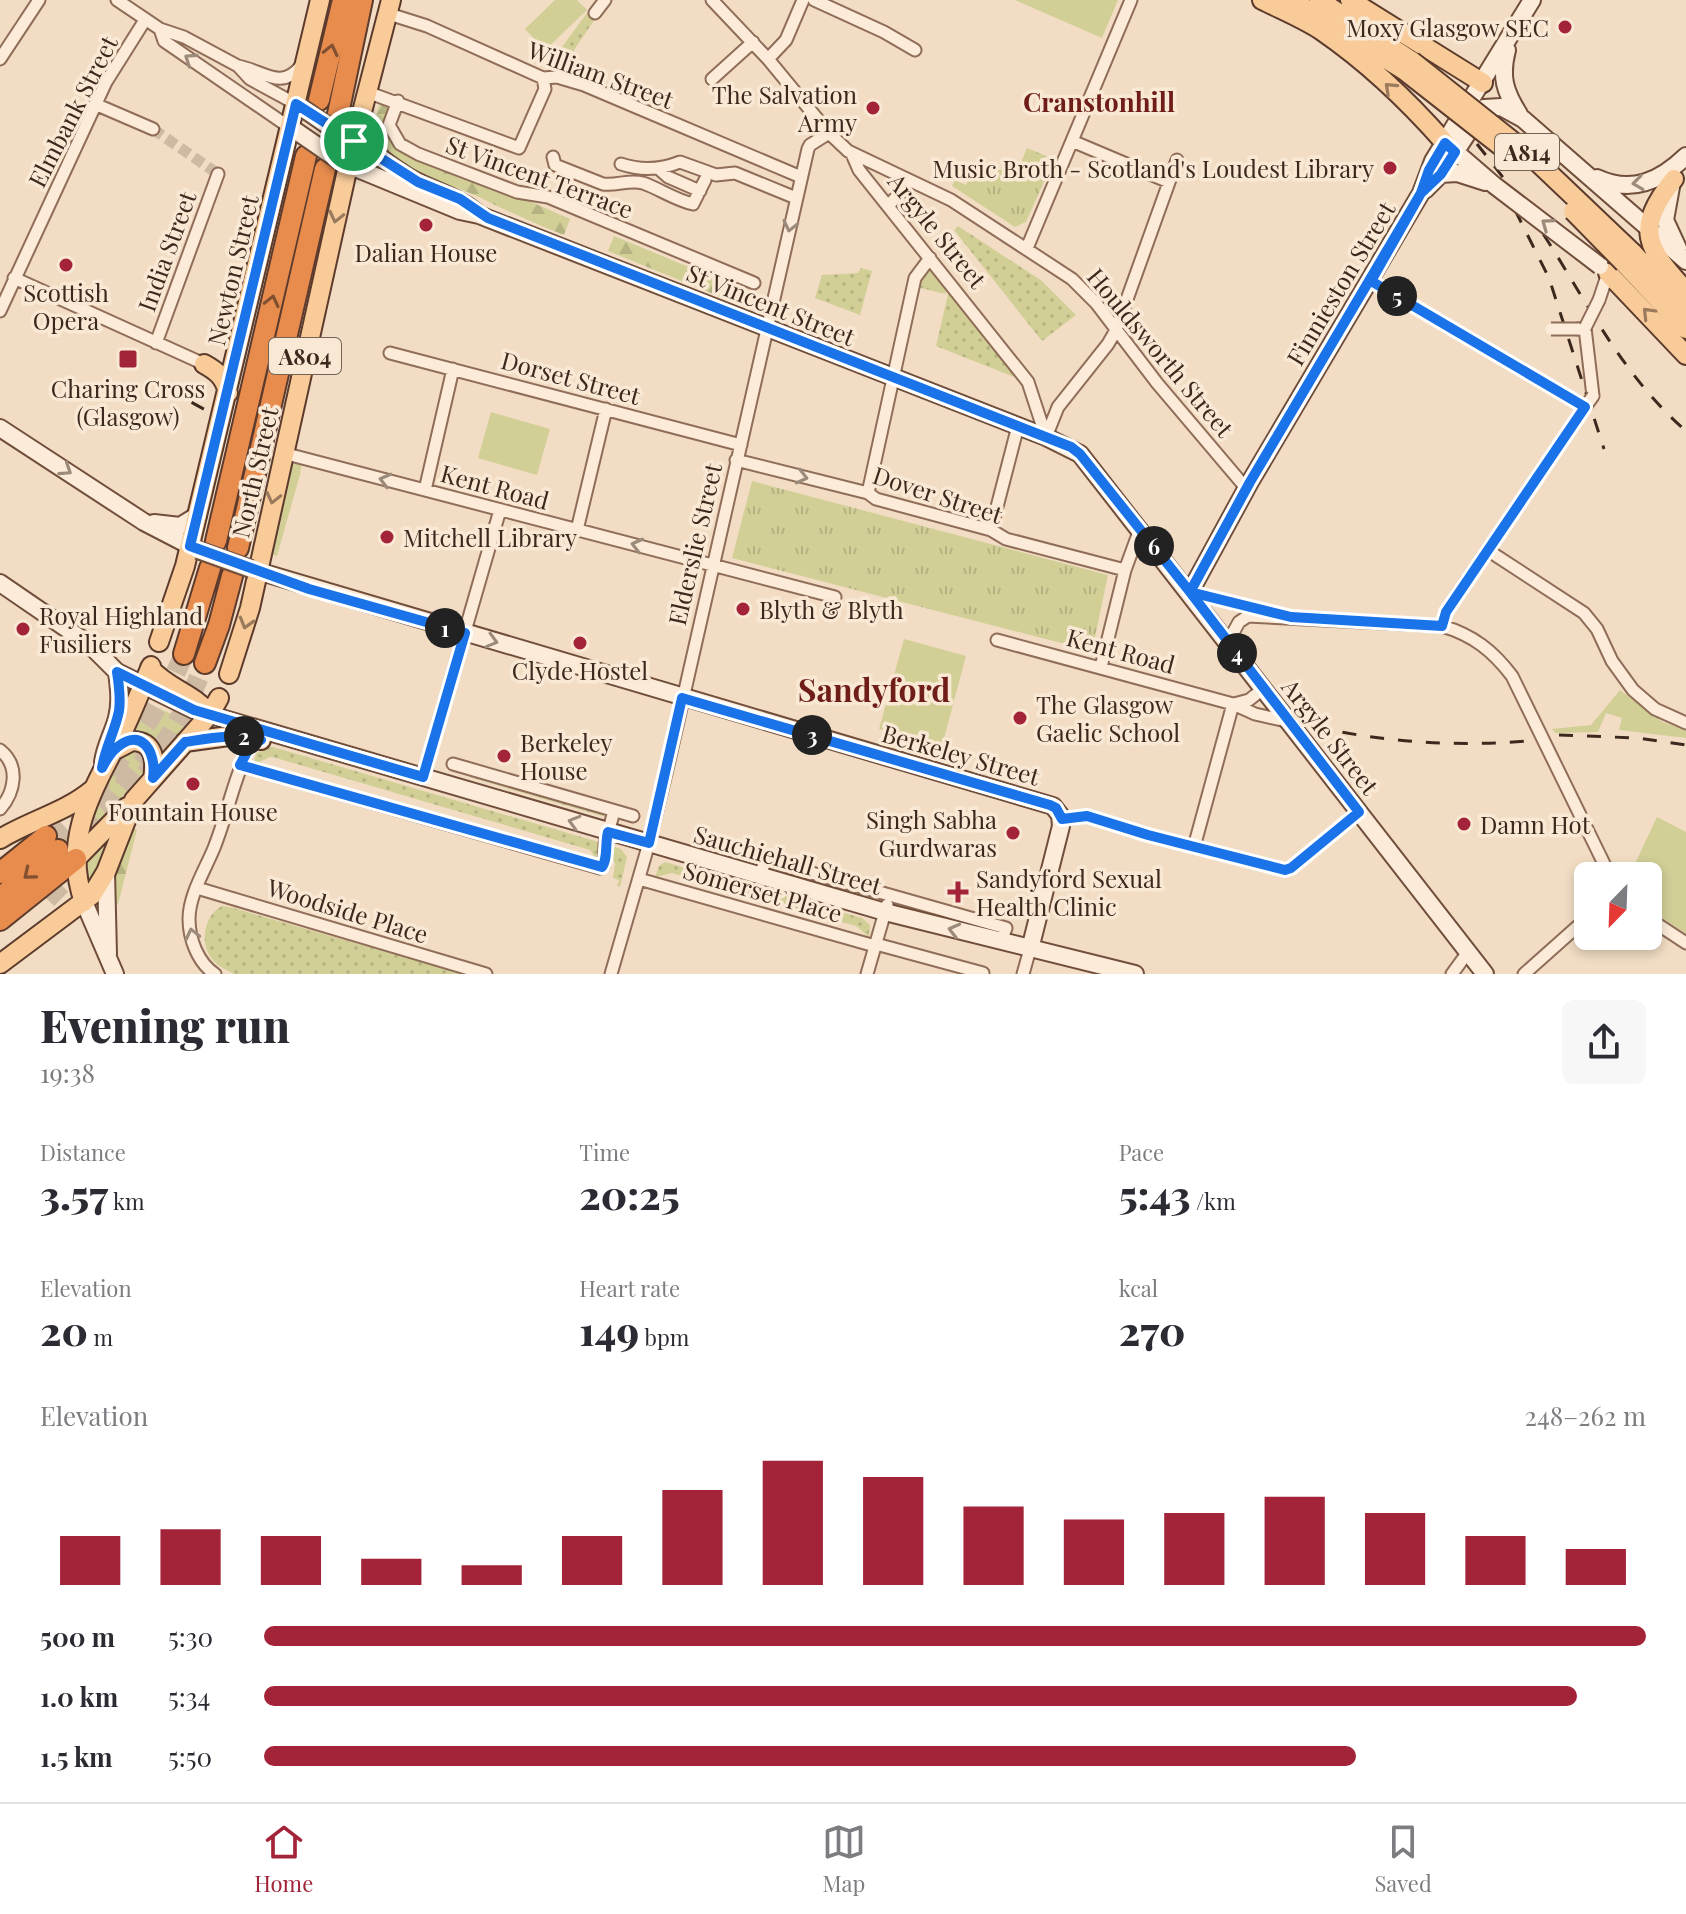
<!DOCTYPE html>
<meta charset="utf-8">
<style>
:root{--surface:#fff;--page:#f7f7f7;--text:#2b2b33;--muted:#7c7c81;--line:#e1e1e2;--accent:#a32338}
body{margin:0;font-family:"Playfair Display",serif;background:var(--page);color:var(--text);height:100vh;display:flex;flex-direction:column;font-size:30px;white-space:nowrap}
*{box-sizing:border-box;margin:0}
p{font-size:26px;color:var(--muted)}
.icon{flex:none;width:44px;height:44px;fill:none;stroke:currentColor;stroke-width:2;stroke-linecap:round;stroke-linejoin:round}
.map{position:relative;height:974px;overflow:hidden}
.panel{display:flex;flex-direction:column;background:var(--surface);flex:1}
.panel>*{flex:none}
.needle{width:52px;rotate:203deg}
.fabs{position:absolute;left:1574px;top:862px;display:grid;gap:16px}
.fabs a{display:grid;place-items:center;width:88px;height:88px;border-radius:12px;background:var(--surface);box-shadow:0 4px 12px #0003;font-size:40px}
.pin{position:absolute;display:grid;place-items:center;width:68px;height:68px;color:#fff;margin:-34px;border:4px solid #fff;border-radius:50%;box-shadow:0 2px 8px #0007}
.km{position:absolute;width:40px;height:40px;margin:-20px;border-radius:50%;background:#222;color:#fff;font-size:22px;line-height:40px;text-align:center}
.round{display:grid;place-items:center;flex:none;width:84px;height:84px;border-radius:12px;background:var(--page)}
.overview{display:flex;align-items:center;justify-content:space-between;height:136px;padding:0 40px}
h1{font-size:44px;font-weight:800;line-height:60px}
.stats{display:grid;grid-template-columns:repeat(3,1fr);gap:12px;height:136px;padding:8px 40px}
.stats div{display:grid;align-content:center}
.stats b{font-size:40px;font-weight:800}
.stats small{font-size:22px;font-weight:400}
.stats p{font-size:22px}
.chart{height:224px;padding:16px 40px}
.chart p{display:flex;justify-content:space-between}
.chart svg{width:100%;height:144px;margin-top:8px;stroke:var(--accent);stroke-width:6}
ul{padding:0 40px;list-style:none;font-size:26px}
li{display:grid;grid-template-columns:128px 96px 1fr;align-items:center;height:60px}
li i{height:20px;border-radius:10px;background:var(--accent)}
.tab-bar{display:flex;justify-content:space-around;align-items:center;height:112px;border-top:2px solid var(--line);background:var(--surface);font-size:22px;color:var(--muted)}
.tab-bar a{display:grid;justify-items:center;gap:4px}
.tab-bar .on{color:var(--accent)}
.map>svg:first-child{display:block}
.grass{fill:#d1cf96}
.forest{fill:url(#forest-firs)}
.park{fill:url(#park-tufts)}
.garden{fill:url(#garden-dots)}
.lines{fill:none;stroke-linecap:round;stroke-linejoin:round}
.street-tunnel{stroke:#ceb9a3;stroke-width:11;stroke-dasharray:11 5.5;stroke-linecap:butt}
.highway-tunnel{stroke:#ceb9a3;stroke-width:20;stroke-dasharray:20 10;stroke-linecap:butt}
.street-casing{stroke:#8f6d58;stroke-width:15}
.secondary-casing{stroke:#704e3b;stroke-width:20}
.primary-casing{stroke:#5c3b2d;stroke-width:22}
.highway-casing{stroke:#5c3b2d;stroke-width:24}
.street{stroke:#fcebd8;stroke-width:11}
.secondary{stroke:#fcebd8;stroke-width:16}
.primary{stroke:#f8cb99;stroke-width:18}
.highway{stroke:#e88c4e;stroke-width:20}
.rail{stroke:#3d281e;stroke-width:3;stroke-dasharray:14 14;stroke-linecap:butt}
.street-bridge-casing{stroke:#8f6d58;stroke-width:15;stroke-linecap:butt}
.secondary-bridge-casing{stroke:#704e3b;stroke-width:20;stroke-linecap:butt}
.primary-bridge-casing{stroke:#5c3b2d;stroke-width:22;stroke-linecap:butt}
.street-bridge{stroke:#fcebd8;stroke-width:11}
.secondary-bridge{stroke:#fcebd8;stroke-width:16}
.primary-bridge{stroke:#f8cb99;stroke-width:18}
.oneway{stroke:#815031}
.oneway2{stroke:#9c8a7b}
.oneway3{stroke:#9a7a5c}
.route-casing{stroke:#fff;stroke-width:16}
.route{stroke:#1a73e8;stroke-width:10}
.poi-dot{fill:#a32338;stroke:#f9e8d4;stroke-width:3}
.labels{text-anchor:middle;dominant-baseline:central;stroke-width:7;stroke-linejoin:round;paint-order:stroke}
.shield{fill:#f9e8d4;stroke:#756255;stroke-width:2}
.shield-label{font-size:22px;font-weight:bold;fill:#3d281e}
.poi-label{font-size:24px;fill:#3d281e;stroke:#f9e8d4;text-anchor:start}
.street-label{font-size:24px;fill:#3d281e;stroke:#f9e8d4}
.neighbourhood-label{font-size:26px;font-weight:bold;fill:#6e1d19;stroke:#f9e8d4}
.district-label{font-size:32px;font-weight:bold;fill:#6e1d19;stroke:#f9e8d4}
</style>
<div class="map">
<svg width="1686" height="974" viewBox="0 0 1686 974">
<defs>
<pattern id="forest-firs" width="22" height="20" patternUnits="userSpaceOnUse" patternTransform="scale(2)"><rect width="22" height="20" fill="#d1cf96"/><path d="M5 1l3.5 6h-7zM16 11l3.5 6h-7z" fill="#b4b281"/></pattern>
<pattern id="park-tufts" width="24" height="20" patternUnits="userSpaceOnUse" patternTransform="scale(2)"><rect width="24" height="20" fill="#d1cf96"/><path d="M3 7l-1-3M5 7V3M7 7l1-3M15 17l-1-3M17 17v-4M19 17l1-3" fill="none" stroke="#b4b281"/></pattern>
<pattern id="garden-dots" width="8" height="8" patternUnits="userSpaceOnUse" patternTransform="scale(2)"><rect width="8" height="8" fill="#d1cf96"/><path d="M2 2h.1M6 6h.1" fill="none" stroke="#b4b281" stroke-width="1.8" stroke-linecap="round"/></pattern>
</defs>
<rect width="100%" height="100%" fill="#f2ddc4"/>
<!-- grass -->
<path class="grass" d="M555,0H577L587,10L545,50L525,29Z
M1015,0H1118L1102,38Z
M491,412L550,429L537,475L478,458Z
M301,463V470H298L301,471L277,556L266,552L290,465Z
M904,639L966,656L942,746L879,729Z
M1620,690L1663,722L1686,730V738L1619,730L1622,718L1606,713L1598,732L1555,733L1552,729L1591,725Z
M146,702L186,721L187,725L160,754L130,736Z
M135,749L145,755L146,767L142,774L91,833L88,831L96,805L116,761L119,757Z
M1657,817L1686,832V934L1648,908V876H1629Z
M104,842L106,843L90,885L87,884L84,862L103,846Z"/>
<!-- forest -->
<path class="forest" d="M384,102L392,105L394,141L570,219L564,235C535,224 507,211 479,197C453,185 396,168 378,147C370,137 376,116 379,105Z
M614,236L754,294L748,308L608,251Z
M134,828L137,830L118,904H109C111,878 119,849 134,828Z"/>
<!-- park -->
<path class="park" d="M1027,148L1054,159L1026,222L1015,227L952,186L955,180L966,185L976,164L995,170H1018Z
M933,268L947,286L945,294L917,287L918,280Z
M752,481L1108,575L1092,651L732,558Z"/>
<!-- garden -->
<path class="garden" d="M587,13L595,19L562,68L548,66Z
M958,226L1042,281L1076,315L1042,341L954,230Z
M861,268L872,271L860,315L815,298L822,275L858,273Z
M949,290L1019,379L936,346Z
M264,747H273L602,843L600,859H596L590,850L276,758L270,757L253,765L256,754Z
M472,774L608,814L609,818L469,777Z
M608,845L621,849L627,857L620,887L617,886L619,880L613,878L615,864Z
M665,862L862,918L870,925L869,937L856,926L672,873L655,877L659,866Z
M222,906L230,907L463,974H234C227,970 217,966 212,959C199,943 204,915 222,906Z"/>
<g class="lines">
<!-- street-tunnel -->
<path class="street-tunnel" d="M153,129L218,174"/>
<!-- highway-tunnel -->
<path class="highway-tunnel" d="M146,774L185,709L205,663
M46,836C104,784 154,726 184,654
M58,850L111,801L148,756
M47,899L86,859"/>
<defs>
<path id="street" d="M117,0L160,29L184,37L238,66L250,79L296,104
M712,0L768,59L829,133L848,151L951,200L1072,279L1096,303L1157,383L1246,488
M814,0L884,32L915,50
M386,13L427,26L543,78L557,77L584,85L801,177
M595,13L605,0
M160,29L164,41L289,127
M0,59L39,0
M768,59L786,40L803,0
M238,66C264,71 281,91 301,66
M712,79L753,42
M367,92L519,148L545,89L543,78
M398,101L389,125L400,144L418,154L517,192L548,197L754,283
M95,104L153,129
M1072,141L1169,182
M852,154L859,170L1028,382L1046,437
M553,157L555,165L603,184C617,186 629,179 643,183C660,189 675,200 693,204L705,180
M621,164C642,171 660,170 680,162L716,175L735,173L796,198
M659,169L668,177L700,191
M888,206L900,193L907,179
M1027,248L1131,0
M14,278L204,364
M1371,281L1585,407L1459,592L1446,612L1442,626
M1599,300L1608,273
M0,311L106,82L145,20
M1578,329L1585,328L1593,396
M156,343L218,174
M390,353L741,445
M1046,437L1058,407L1108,344L1116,330L1177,160
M283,453L835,597
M736,460L868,493L876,499L991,530L1006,539L1125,570
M425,490L453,369
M868,493L915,278L930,258
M577,530L606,409
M991,530L1018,426
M1489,551L1584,613L1597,629L1612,661L1633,690L1655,709L1686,723
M1190,592L1271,612
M997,640L1233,704L1255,714L1291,722
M1228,642L1239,622L1248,616L1442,626C1473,635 1493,651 1512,676L1610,876
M1101,667L1125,570L1140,529
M1234,704L1249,700L1264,688
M0,750C20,766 15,792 0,809
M453,764L633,816
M240,765L600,868L604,865L605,844L614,811
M423,777L500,510
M1062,819L1087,816L1148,835L1285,870L1291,868L1359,812
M1194,847L1233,704
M759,876L766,860L1006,928L1001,942
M639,879L875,946
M197,888L486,974
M1648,918L1686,943
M876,944L983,973
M215,974C198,963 189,939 189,919C189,895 205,870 214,848C228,813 234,776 252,743L260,740
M611,974L649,843L668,765L808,149L810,145L829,133
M867,974L887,905
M1023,974L1030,949
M1452,974L1468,952
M1524,974L1588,917"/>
<path id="secondary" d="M1507,50C1500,77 1505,92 1519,114
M347,139C372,147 392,169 416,181C438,192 458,197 477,213
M1450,147L1494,185
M341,162L460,211L479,215L1046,437L1080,454L1485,974
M1441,174L1457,173L1485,182
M1597,178C1632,194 1660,181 1686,156
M1671,187L1665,220L1678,248
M1425,190L1441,174L1484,108L1501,107L1523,119L1686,261
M0,428L144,522L198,550
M154,523L180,526L198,515
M251,569L1053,806L1060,815L1061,826L1030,949
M0,583L89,644L117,672L194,710L885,912L1135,974
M1190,592L1250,482L1421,193L1433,161L1532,0
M103,762C105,746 113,733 117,718C121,702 119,688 117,672
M106,872L108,954
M84,902L115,974"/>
<path id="primary" d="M1262,0C1282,10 1304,19 1322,31C1367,62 1409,102 1445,143
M1292,0L1405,71
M1319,0L1412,61
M1350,0L1483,83
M1674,179C1634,229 1646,248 1686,291
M1633,253L1686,311
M1624,263L1686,329
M1608,273L1686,355
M204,364C217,371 225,378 228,393
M159,642L185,566L320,0
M150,668C167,688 193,693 210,714
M229,674L250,608L348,166L391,0
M185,742L236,735L261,740
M113,751L132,741C154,741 156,760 153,778
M0,839C31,820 64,813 92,790
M76,859L127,807
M84,902C64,846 87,799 113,751C128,724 139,694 151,666
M0,964L92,895L106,872L134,800L210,714L219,698"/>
<path id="highway" d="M319,100L343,0
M338,114L362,0
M216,541L306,156
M238,548L325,169
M184,654L210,568
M205,663L219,625L232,576
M0,873L46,836
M0,898L58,850
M0,920L76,859"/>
</defs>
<!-- street casing -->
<use href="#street" class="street-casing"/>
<!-- secondary casing -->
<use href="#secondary" class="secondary-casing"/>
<!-- primary casing -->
<use href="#primary" class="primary-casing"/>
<!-- highway casing -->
<use href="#highway" class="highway-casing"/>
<!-- street -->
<use href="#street" class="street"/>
<!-- secondary -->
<use href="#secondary" class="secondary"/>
<!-- primary -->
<use href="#primary" class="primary"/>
<!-- highway -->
<use href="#highway" class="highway"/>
<!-- rail -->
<path class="rail" d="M1411,78L1446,108
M1477,144C1508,183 1537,222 1562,264C1599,325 1632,384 1686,431
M1515,210L1549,278L1604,449
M167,389L211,413
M1315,727C1386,742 1456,747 1528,741
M1559,735L1638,738L1686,745"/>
<defs>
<path id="street-bridge" d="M1585,328L1599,300
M1551,329H1578
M1585,407L1593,396"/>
<path id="secondary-bridge" d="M301,107L347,139
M296,131L341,162
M1494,185L1600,266
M198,550L251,569"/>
<path id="primary-bridge" d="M1412,61L1530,155L1633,253
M1405,71L1516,158
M1573,211L1624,263"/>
</defs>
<!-- street-bridge casing -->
<use href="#street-bridge" class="street-bridge-casing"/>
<!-- secondary-bridge casing -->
<use href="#secondary-bridge" class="secondary-bridge-casing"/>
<!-- primary-bridge casing -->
<use href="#primary-bridge" class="primary-bridge-casing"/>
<!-- street-bridge -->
<use href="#street-bridge" class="street-bridge"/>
<!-- secondary-bridge -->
<use href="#secondary-bridge" class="secondary-bridge"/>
<!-- primary-bridge -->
<use href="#primary-bridge" class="primary-bridge"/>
</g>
<!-- one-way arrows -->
<defs><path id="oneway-chevron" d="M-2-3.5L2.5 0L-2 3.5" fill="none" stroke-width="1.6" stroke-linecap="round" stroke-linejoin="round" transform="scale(2)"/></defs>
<g class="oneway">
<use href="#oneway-chevron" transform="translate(331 50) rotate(-77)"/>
<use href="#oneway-chevron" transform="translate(272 301) rotate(-77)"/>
<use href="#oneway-chevron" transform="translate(29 874) rotate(141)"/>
</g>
<g class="oneway2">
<use href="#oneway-chevron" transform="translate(190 59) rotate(-146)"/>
<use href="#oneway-chevron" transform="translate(1638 183) rotate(172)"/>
<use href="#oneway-chevron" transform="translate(1547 224) rotate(-144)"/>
<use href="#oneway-chevron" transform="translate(790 226) rotate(103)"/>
<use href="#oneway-chevron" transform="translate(66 470) rotate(33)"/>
<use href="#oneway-chevron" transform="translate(802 477) rotate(14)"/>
<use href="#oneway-chevron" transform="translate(385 480) rotate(-165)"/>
<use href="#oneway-chevron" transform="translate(637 545) rotate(-166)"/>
<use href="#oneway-chevron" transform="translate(492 641) rotate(16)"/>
<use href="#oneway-chevron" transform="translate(574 822) rotate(-164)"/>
<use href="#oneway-chevron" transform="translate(954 930) rotate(-166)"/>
<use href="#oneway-chevron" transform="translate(192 934) rotate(-103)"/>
</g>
<g class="oneway3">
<use href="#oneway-chevron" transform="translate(1390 88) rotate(-137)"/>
<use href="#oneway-chevron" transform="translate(336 217) rotate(103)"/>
<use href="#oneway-chevron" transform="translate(1648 313) rotate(-134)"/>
<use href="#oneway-chevron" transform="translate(273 498) rotate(103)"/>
<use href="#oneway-chevron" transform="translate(246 623) rotate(106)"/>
</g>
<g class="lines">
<defs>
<path id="route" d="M354,141L296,104L190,546L309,589L465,633L423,777L194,710L117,672C119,685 121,698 119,711C115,731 105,748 102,768C105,762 109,756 113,751C139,725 157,749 153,778L185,742C211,738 235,733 261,740L252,743L240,765L602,867C608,859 605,843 608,832L649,843L682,698L1050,805L1056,808L1062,819L1087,816L1148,835L1285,870L1291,868L1359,812L1190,592L1250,482L1421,193L1441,174L1455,152L1445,143L1429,170L1421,193L1371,281L1585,407L1446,612L1442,626L1291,617L1190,592L1080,454L1071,447L488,218L460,199L418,182L354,141"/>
</defs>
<!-- route casing -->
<use href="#route" class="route-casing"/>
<!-- route -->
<use href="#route" class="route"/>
</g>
<!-- markers -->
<g class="poi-dot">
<circle cx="1565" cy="27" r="8"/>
<circle cx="873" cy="108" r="8"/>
<circle cx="1390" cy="168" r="8"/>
<circle cx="426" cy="225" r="8"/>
<circle cx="66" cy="265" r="8"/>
<rect x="118" y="349" width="20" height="20" rx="4"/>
<circle cx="387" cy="537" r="8"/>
<circle cx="743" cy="609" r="8"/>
<circle cx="23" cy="629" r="8"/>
<circle cx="580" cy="643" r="8"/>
<circle cx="1020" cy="718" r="8"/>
<circle cx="504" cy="756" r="8"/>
<circle cx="193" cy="784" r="8"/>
<circle cx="1464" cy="824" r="8"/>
<circle cx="1013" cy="833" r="8"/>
<path d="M954 880h8v8h8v8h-8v8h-8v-8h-8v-8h8z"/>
</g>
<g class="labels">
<!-- shield labels -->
<g class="shield">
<rect x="1495" y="134" width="64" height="36" rx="6"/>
<rect x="269" y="338" width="72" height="36" rx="6"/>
</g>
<g class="shield-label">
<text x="1527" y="152">A814</text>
<text x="305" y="356">A804</text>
</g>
<!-- poi labels -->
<g class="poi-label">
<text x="1549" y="27" text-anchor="end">Moxy Glasgow SEC</text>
<text x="857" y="94" text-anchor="end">The Salvation<tspan x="857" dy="28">Army</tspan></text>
<text x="1374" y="168" text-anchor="end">Music Broth - Scotland's Loudest Library</text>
<text x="426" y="252" text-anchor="middle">Dalian House</text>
<text x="66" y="292" text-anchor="middle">Scottish<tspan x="66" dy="28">Opera</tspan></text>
<text x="128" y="388" text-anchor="middle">Charing Cross<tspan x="128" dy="28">(Glasgow)</tspan></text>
<text x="403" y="537">Mitchell Library</text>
<text x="759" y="609">Blyth &amp; Blyth</text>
<text x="39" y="615">Royal Highland<tspan x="39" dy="28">Fusiliers</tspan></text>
<text x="580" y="670" text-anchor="middle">Clyde Hostel</text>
<text x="1036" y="704">The Glasgow<tspan x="1036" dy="28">Gaelic School</tspan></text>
<text x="520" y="742">Berkeley<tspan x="520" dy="28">House</tspan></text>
<text x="193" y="811" text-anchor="middle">Fountain House</text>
<text x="997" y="819" text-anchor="end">Singh Sabha<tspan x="997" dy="28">Gurdwaras</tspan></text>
<text x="1480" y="824">Damn Hot</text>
<text x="976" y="878">Sandyford Sexual<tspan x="976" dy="28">Health Clinic</tspan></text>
</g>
<!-- street labels -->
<g class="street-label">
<text transform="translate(601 74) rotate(20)">William Street</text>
<text transform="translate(72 111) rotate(-63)">Elmbank Street</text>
<text transform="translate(540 176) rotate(20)">St Vincent Terrace</text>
<text transform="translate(938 230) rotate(51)">Argyle Street</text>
<text transform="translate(166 251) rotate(-70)">India Street</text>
<text transform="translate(232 270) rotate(-77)">Newton Street</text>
<text transform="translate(1340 283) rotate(-59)">Finnieston Street</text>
<text transform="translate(771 304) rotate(22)">St Vincent Street</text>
<text transform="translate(1161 352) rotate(50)">Houldsworth Street</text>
<text transform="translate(571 377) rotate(15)">Dorset Street</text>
<text transform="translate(254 472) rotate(-77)">North Street</text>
<text transform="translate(495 486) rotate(15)">Kent Road</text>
<text transform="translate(938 494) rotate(18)">Dover Street</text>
<text transform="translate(694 544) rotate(-77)">Elderslie Street</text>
<text transform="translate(1121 650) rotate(15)">Kent Road</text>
<text transform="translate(1331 736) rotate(52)">Argyle Street</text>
<text transform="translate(961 754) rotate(16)">Berkeley Street</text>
<text transform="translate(788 859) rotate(16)">Sauchiehall Street</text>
<text transform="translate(763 891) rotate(16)">Somerset Place</text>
<text transform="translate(348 910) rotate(17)">Woodside Place</text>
</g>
<!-- neighbourhood labels -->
<g class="neighbourhood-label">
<text x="1099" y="101">Cranstonhill</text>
</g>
<!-- district labels -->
<g class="district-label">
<text x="874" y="688">Sandyford</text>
</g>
</g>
</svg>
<div class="fabs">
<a><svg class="needle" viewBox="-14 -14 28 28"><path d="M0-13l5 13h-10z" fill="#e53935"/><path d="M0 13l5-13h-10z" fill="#7c7c81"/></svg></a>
</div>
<div class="pin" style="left:354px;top:141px;background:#1e9e55"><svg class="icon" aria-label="arrive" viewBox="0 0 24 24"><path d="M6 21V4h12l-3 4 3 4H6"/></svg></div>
<b class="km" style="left:445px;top:628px">1</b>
<b class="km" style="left:244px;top:736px">2</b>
<b class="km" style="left:812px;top:735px">3</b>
<b class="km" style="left:1237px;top:653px">4</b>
<b class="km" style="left:1397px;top:296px">5</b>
<b class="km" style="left:1154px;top:546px">6</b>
</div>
<section class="panel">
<div class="overview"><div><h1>Evening run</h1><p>19:38</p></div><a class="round"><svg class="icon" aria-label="share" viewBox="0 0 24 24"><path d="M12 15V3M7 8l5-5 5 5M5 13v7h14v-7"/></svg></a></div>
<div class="stats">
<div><p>Distance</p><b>3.57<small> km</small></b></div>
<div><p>Time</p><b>20:25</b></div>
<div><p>Pace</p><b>5:43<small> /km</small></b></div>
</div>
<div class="stats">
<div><p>Elevation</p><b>20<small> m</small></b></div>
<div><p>Heart rate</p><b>149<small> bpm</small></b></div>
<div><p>kcal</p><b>270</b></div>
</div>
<div class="chart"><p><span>Elevation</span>248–262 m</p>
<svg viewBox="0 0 160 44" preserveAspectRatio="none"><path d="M5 44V29M15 44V27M25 44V29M35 44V36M45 44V38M55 44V29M65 44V15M75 44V6M85 44V11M95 44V20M105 44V24M115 44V22M125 44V17M135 44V22M145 44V29M155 44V33"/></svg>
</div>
<ul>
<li><b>500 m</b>5:30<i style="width:100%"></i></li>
<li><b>1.0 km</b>5:34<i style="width:95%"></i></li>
<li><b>1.5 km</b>5:50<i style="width:79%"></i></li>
</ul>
</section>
<nav class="tab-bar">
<a class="on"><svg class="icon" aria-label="home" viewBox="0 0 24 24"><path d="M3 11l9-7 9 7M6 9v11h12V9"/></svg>Home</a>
<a><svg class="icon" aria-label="map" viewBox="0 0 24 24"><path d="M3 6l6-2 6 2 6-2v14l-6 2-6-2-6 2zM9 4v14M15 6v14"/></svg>Map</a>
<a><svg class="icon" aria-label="saved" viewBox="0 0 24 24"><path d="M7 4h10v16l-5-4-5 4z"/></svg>Saved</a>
</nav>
